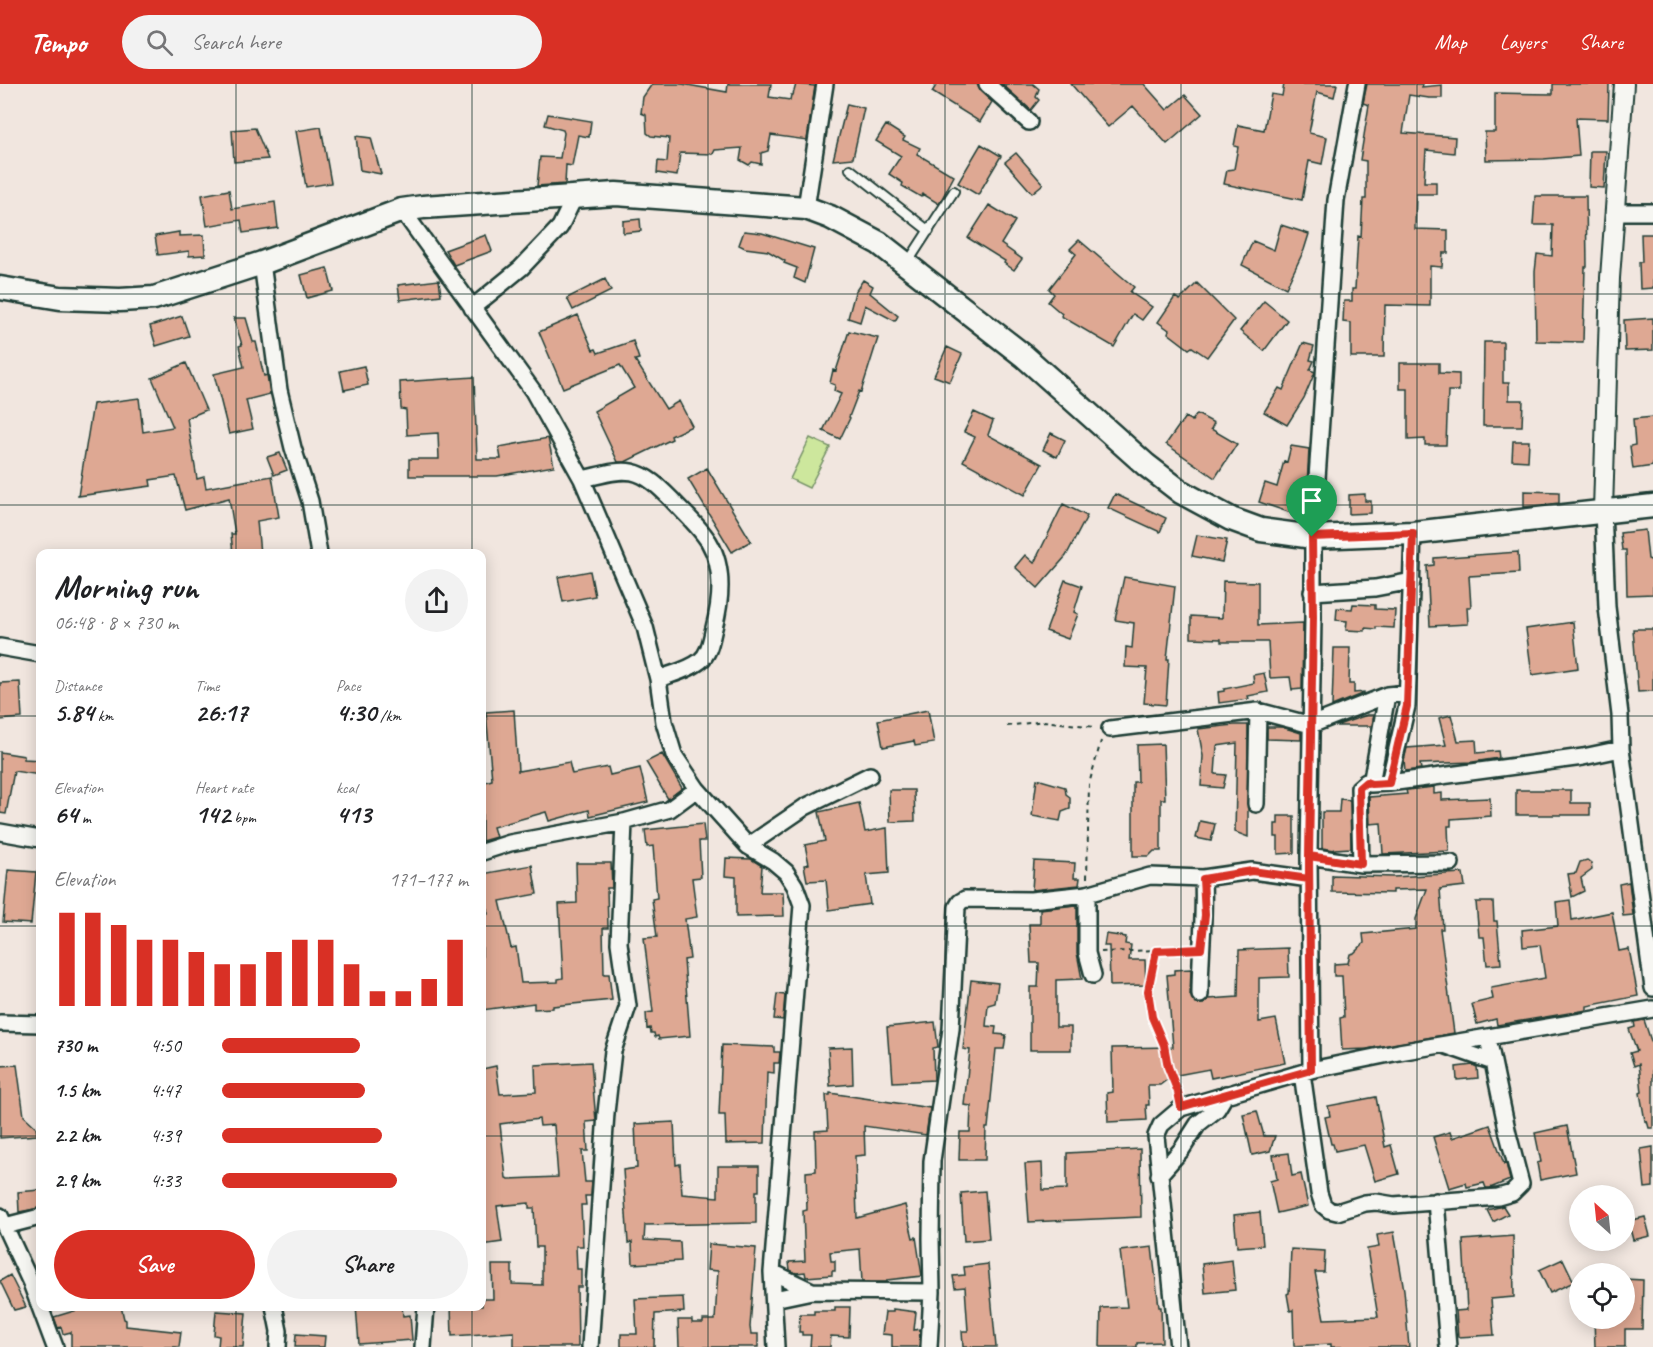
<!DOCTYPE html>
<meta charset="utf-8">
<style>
:root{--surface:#fff;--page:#f2f2f2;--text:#202124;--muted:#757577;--accent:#d93025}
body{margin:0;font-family:Caveat,sans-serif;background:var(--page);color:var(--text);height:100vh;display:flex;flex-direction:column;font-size:22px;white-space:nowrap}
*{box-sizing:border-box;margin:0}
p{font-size:20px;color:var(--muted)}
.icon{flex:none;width:33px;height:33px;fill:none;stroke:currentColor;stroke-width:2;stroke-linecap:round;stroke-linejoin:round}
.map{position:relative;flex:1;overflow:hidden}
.side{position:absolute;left:36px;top:465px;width:450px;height:762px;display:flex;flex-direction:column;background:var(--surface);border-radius:12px;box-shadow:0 3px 15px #0003}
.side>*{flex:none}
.needle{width:39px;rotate:333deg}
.tools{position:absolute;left:1569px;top:1101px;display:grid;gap:12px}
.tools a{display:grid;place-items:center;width:66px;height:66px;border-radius:50%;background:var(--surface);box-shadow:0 3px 15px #0003;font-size:30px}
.pin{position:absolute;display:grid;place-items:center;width:51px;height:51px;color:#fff;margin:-62px -26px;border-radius:50% 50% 50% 0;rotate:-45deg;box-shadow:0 0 6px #0007}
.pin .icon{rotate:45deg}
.round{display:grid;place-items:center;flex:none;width:63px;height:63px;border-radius:32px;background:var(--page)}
.headline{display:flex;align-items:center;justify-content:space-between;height:102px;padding:0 18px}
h1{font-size:33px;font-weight:600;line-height:45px}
.figures{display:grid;grid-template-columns:repeat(3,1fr);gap:9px;height:102px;padding:6px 18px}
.figures div{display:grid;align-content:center}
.figures b{font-size:26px;font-weight:600}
.figures small{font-size:16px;font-weight:400}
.figures p{font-size:16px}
.chart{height:168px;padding:12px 18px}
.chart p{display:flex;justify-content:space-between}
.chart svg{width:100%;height:108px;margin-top:6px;stroke:var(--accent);stroke-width:6}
.primary-button{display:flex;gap:12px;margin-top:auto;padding:12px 18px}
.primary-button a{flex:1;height:69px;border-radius:36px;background:var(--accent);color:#fff;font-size:24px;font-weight:600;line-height:69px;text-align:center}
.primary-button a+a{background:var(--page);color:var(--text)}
ul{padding:0 18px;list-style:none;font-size:20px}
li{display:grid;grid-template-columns:96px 72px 1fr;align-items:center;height:45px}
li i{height:15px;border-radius:8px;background:var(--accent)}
header{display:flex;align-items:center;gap:36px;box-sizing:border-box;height:84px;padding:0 30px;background:var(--accent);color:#fff}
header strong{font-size:28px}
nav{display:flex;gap:33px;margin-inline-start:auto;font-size:21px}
.search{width:420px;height:54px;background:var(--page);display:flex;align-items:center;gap:15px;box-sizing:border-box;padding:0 21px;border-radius:33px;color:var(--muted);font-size:22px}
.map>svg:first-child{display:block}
.green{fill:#cde79d;stroke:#769268;stroke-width:1.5}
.building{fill:#dea893;stroke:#1f3d34;stroke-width:1.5;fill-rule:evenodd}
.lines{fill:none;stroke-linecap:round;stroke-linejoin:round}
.service-casing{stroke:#1f3d34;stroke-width:12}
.minor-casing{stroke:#1f3d34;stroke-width:20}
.tertiary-casing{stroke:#1f3d34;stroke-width:22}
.primary-casing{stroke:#1f3d34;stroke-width:27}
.path{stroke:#1f3d34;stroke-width:2;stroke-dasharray:4.5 4.5;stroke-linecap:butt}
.service{stroke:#f6f6f2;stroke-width:8}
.minor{stroke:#f6f6f2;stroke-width:15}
.tertiary{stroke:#f6f6f2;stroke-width:18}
.primary{stroke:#f6f6f2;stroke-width:22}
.route-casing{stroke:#fff;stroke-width:12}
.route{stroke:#d93025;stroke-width:8}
.grid{fill:none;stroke:#1f3d34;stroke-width:1.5;stroke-opacity:0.55}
</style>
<header>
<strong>Tempo</strong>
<div class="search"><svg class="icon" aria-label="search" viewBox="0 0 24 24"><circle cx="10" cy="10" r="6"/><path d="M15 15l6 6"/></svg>Search here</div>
<nav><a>Map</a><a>Layers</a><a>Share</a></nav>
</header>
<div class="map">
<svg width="1653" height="1263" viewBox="0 0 1653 1263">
<rect width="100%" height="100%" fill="#f1e6df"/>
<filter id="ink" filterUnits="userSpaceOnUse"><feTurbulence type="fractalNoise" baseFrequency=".0167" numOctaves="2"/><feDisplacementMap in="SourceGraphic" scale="12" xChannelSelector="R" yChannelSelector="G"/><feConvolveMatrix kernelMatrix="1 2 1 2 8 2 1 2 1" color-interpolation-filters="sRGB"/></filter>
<g filter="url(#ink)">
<!-- green -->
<path class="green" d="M810,354L830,363L809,404L790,395Z"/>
<!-- building -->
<path class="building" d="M652,0H682L727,8L728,0H771L769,13L790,16L791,11H793L796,0L815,2L807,56L771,51L768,67L761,69V80L752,78L749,81L740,76L742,64L715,66L713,70L680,69L677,92L657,89L658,77L667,78L669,54L651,52L647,49L646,31L641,29L643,13Z
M937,0H977L980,7L992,18L980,38L932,8Z
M1002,0H1033L1039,5L1036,13L1039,16L1031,26Z
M1071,0H1144L1167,26L1185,11L1202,30L1167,60L1133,22L1108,43Z
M1284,0H1337L1334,13L1317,8L1309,49L1327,53L1322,80L1309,77L1302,116L1224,100L1227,86L1234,85L1238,63L1234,62L1238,41L1264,46L1271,10L1282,12Z
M1367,0H1423L1422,3L1442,1V14H1429L1409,11L1403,49L1455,53L1454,69L1426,66L1424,98H1436V110H1416L1415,145L1448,146V169H1443L1442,183L1430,182V222L1385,221L1384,273H1351V239L1343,238L1344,217H1352V205H1355L1358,152L1361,153L1363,115H1366V77L1360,76L1369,21L1363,19Z
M1553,0H1609L1608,35L1576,34L1579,72L1544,75L1486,76L1485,48H1495V9L1553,10Z
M847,20L864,24L853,74L833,76Z
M548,30L591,37L589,53L578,51L572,82L566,81L565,100L537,102L540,73L560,74L564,49L563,46L545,41Z
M886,41L905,53L903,56L920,64L917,70L954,92L939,120L923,110L921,113L902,102L903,99L889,90L901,72L876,57Z
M321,43L331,99L306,103L296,47Z
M255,44L268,75L234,78L232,46Z
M356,52L371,54L381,90L360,86Z
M981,60L1001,72L978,111L958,99Z
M1590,67H1606L1604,104L1589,103Z
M1016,69L1043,100L1032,109L1005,78Z
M229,106L232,125L275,118L278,144L243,149L241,136L207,142L202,111Z
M1535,112H1586L1587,183H1585L1583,258L1536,257L1535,188L1537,170L1552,172L1553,141H1533Z
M989,121L1015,137L1001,160L1022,175L1014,186L1004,179L1005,177L968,154Z
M640,135L641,147L623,149V137Z
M1281,141L1309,150L1304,166L1286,204L1242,181L1253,157L1274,166Z
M744,147L762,149L814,165L805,199L794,194L797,184L784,179L785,177L768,167L745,164L739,161Z
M179,148V152L204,151L205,171L189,172V167L158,171L155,152Z
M1641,150H1653V204L1640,205L1639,178H1642Z
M486,151L492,167L454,181L445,166Z
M1079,156L1134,203L1130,208L1152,223L1142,236L1133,230L1114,263L1061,232L1062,230L1048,218L1054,210L1049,205L1076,170L1070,165Z
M327,184L333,207L307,214L301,191Z
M605,195L611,207L573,226L567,214Z
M439,196L441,211L400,216L398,201Z
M863,196L873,202L870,209L898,232L895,237L865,221L860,238L848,234L855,208Z
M1197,199L1234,236L1207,273L1192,263L1189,265L1168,249L1169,246L1158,238L1175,213L1180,216Z
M1264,217L1287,236L1264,267L1240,247Z
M578,231L593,266L596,265L598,269L633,257L639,275L635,276L666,325L679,317L692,342L671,352L672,355L625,378H618L594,327L634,304L620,281L563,304L539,248Z
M182,232L189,252L156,262L150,242Z
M234,234H246L253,258H256L264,292L267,291L270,310L246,316L253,345L229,350L214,290L244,283L239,262L242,261Z
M1653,234V266L1625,267L1624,236Z
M849,247L878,254L861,308L859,307L849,333L850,334L840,355L823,347L841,310L834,307L835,301L830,299L833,286L836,287Z
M1484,258H1503V299H1509V316H1523L1522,342H1483Z
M1303,259L1314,262L1310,276L1314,277L1310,286L1315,288L1304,314L1287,341L1264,328L1279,304L1283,306Z
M947,263L962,270L950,298L934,292Z
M186,279L206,326L187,334L197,395L204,393L206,404L272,392L279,433L257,437L260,470H233L231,450H235L229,414L185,426L176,392L150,396L151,402L78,412L93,320L139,314L143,348L173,343L152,294Z
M1400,279H1439V289L1459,290V307H1448L1446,361H1425V355L1408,356V305H1400Z
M364,282L368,301L344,306L340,287Z
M474,293L477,375H501L499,363L548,354L554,382L497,392H409V375H439L438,349L407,351L406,326L401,325L400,298Z
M974,328L993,337L988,351L1042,380L1025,411L963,377L975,353L964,348Z
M1197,330L1214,339L1211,345L1237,360L1215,394L1166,360L1185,333L1192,337Z
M1653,333V382L1633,385L1630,362L1635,361L1633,335Z
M1051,349L1065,356L1057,373L1043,366Z
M1513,357H1529L1528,377L1512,376Z
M1291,362L1309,365L1307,402L1297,431L1259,418L1265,399L1277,403L1284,377L1287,378Z
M280,369L287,386L274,391L267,373Z
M707,384L751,457L732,468L688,395Z
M1524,407L1559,408V419L1524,423Z
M1115,410L1166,434L1160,448L1108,424Z
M1365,410V417H1371V429L1349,430V411Z
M1063,420L1087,432L1066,472L1038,504L1015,483L1025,471L1034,479Z
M1645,446L1648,475L1653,477V510L1627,511L1626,466H1622L1620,449Z
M1197,451L1227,456L1222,478L1192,472Z
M1518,468L1519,489L1469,492L1471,523H1467L1468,540L1430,542L1427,482L1434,481V474Z
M590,487L595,512L563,518L558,493Z
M1124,493L1175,502L1167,575H1169L1166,621L1144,619L1147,584L1125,583L1126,563L1132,564L1134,539L1115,536Z
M1065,496L1082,502L1074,528L1078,530L1068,555L1046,547Z
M1223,497L1258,498V541L1303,539L1302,605L1292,606L1290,593L1270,594L1268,558H1221V555L1191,554V532L1222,534Z
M1353,520L1375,521V525L1395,526L1394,544L1376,543V545L1365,544V547L1346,546L1347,537L1336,536L1337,524L1352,525Z
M1573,538L1578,584L1532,591L1526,545Z
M1633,545H1653V607L1638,608Z
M1334,564H1350L1349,600H1354V609L1364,608V609L1332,622Z
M1264,589L1268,608L1248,612L1249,615L1219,619L1218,608L1224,607V605L1254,599L1253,591Z
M20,598L22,634L0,636V599Z
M514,626L518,687L569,678L572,690L608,683L610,691L640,684L648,718L590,732L589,726L549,737L546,728L493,743L496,753L482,757V699L492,696L486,628Z
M928,626L934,659L915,662L914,657L883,663L878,636Z
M1367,631H1374L1372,642H1335Z
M1451,631L1458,657L1476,656L1477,669L1498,667L1499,674L1473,678L1420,680L1421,685L1405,687L1404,676L1407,664L1446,661L1439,634Z
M1234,641H1248V753L1235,748L1237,659L1217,662L1215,690L1226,691L1223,704L1201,702L1203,672L1198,645Z
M1267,643H1282L1301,649V656L1267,655Z
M1163,660L1165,715H1161V767H1154L1149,772H1133V698H1138L1137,661Z
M0,668L24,672V675L40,676V691L14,687L6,730L0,729Z
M662,670L682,704L668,715L646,678Z
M1037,695L1065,703L1066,710L1070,713V725L1062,728L1060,737L1032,732Z
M1434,703V710L1442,709V716L1490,714L1491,732L1451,735V742H1448L1449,767L1383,770L1381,739L1370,740L1369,713L1407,710L1406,706Z
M889,706H914L915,737L890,738Z
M1516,706H1571V719H1590V731H1516Z
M1340,715L1350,716L1351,764L1335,765V766L1322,764V728H1339Z
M859,719L865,748L887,744L889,789L866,791L870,820L829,826L826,796L807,797L804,781L809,780L805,761L825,757L819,728Z
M1278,732H1294V769L1278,770V753H1275V740H1278Z
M1200,737L1215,740L1211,757L1196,754Z
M703,740L705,757H699L701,793L692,794L697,833L685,835L690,875L684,876L690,952L659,955L658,952L655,953L654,949H651L650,944L647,945L646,929L653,928L644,854L657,853L652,815L657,814L653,762L647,763L645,746Z
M726,774L751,775L762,782L760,808H783L784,832L736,833V793L725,792Z
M1587,776L1591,779L1592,786L1581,794L1584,807L1572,813L1568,790L1576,789L1580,778Z
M1034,777L1075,779L1074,794H1080L1079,801L1032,806Z
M576,779H611L612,804H607L608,844H603L604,890H609L612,916L553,922V924L534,925V919L482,926V832L488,830L482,790L532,781L537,810L500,817L511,864L516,863L521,899L558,898V895L563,894L559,820L577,819Z
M8,786L36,788L31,840L3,838Z
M1463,789L1465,802L1440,805L1443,845H1440L1454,949L1367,965L1342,966L1340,934L1344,933L1342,892H1334V880L1348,879L1350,870L1354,869L1364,859L1363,850L1416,845V835L1427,805L1393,806V809L1332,808V791L1393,793Z
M1629,798L1633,831L1623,832L1619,800Z
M1570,816L1572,836L1612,828L1619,867L1629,865L1638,912L1587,922V926L1497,941L1496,935L1477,940L1472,920L1493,915L1491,904L1545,894L1540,861L1523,863L1522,846L1558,842L1556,818Z
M1476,818H1493L1494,837H1497L1501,880L1487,881L1484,853H1479Z
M1077,821V869L1082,895L1056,896V943H1071V966H1030V903H1038L1039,879H1031L1029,840H1040V825Z
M1106,850L1126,853L1125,860L1131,861L1129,876H1145L1146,901L1110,902L1109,862H1104Z
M1288,864L1289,893L1259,894V938L1276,935L1285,979L1211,994L1209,985L1172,992L1160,1001H1148L1149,1021H1146L1147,1036L1108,1038L1107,1009L1113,1008L1112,964L1173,963L1167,891L1174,890V886L1191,885L1190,911L1196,920H1204L1209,915L1238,913L1239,866Z
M971,896L998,899L995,919L988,921L986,942L996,943L995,950L1006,951L1004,965H996L988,1044H986L985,1076H959L960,1048H970L971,1022L964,1021L970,966L963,965Z
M777,910L785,911L783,936L774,935Z
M1644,936L1653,963V1044H1649L1647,1037H1645L1640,1009L1642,1008L1639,980L1634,982L1630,969L1637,967L1629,945L1635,943L1634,938Z
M935,938L938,963L933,964L934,996L893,998L891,969H889L887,943Z
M722,961L774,963V968H780L779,979H774V989L767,988L765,1059L726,1060L725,1031H719Z
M852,963L853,1000L830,1002L828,964Z
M591,978L596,1037L586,1038L588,1067H582L585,1098H592L591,1112H585L586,1121H581L583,1162H576L577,1185H581V1203H577L578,1263H514V1248L452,1252L451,1222H482V1215H493L492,1181H512V1200L542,1201V1163H536L534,1124H529V1119L497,1122L502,1158L482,1161V985L496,982L500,1010L536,1008L535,981ZM539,1035L540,1042L554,1041L558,1093L509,1095L506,1094L500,1040Z
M17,981L24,1032L36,1043L37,1051L0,1054V982Z
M1473,981L1477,983L1478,994L1457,996L1456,983Z
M830,1009L930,1024L926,1051L864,1042L865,1071L855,1072L857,1134L905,1121L913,1154L916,1153L922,1192L887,1196V1198H862L860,1165L830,1168L831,1177H835V1187H832V1191L806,1193L805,1188L796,1189L790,1186L789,1178L805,1177L803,1127L807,1126L806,1088L816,1087L815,1047L828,1046L826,1011H830Z
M1376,1013L1385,1063L1391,1061L1399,1090L1375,1097L1364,1061L1335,1067L1333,1060H1331L1325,1033L1330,1032L1328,1022Z
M1257,1027L1264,1052H1275L1270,1067L1252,1071L1243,1030Z
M674,1038L676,1081L680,1080L682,1110L718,1113V1082H759V1107H756V1139L645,1141L644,1156L680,1158L681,1177L633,1180L632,1158L628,1159L623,1086L637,1084L635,1040Z
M1490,1041L1504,1080L1506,1079L1510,1096L1490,1104H1486L1484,1099L1467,1103L1466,1099L1449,1104L1433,1053L1450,1048L1452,1054Z
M1567,1042L1576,1089L1540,1096L1537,1079L1541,1078L1535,1049Z
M1653,1063V1103L1645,1104L1641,1065Z
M1140,1065L1141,1133L1029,1138L1025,1080L1042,1079L1043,1106L1067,1105V1069Z
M1289,1069L1292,1092L1301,1090L1308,1122L1277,1129L1270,1097L1277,1095L1273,1071Z
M40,1106V1124L19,1128L18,1108Z
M985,1107L989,1155L964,1157L961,1109Z
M1503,1122L1508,1130L1493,1138L1487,1126Z
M1260,1128L1263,1161L1237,1163L1234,1131Z
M1645,1133L1650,1152L1633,1156L1628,1137Z
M1394,1148L1404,1206L1409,1263H1331V1260L1294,1262L1293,1226L1290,1227L1287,1210L1289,1209L1291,1165L1325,1167L1324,1188H1315L1324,1235L1378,1233L1367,1165L1379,1163L1377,1151Z
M1513,1152L1514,1213L1491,1215L1494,1251L1458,1253L1456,1227L1467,1226L1463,1156Z
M709,1160L756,1164L750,1243L751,1250H758V1263H679L678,1236H692V1239H703V1236H715L718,1187L707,1186Z
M1152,1163L1159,1223H1161L1162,1258L1137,1259V1263H1100L1101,1224L1127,1223L1120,1167Z
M1563,1175L1574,1198L1550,1209L1539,1186Z
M1232,1176L1235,1206L1205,1209L1202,1180Z
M988,1180L996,1263H963L962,1247H968L965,1203L955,1204L953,1192L965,1191L964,1183Z
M10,1191L26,1223L14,1226L0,1197Z
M1624,1195L1643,1196L1642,1245H1625V1263H1595L1594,1234L1624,1236Z
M683,1213L684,1228L655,1230L654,1263H621V1250H637L635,1215Z
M84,1222H121L124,1235L126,1236V1242L181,1248L179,1263H71V1248L63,1250L61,1243L58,1244L54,1233L84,1224Z
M356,1222H402L403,1232L410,1231L412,1256L359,1260Z
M835,1223H850L849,1253L831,1252L830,1263H810L811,1251H802V1248H799L800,1230H814V1227H835Z
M893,1225L916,1228L914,1246L920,1245L919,1263H892V1251L882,1250L885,1228H893Z
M216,1227L246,1229L243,1263H218L219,1252L214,1251Z
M296,1250L325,1252L324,1263H295Z"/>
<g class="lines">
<defs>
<path id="service" d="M850,85L929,147
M908,178L954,107"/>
<path id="minor" d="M987,0L1029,38
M806,124L825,0
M402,126L533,307L582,395L645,543L658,595L664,638L674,671L697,705L748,762L773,777L786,788L795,802L802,821L772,1188L776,1263
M1614,128H1653
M262,179L279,306L293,364L310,417L319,470
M472,224L521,184L560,143L575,112
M582,395C598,392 616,385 632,388C648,391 662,406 673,417C685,430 700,443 709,458C724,483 721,517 714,544C711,555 710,569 700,577C689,586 671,590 658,595
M1603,426L1607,523L1620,631L1621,665L1653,904
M1312,508L1375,504L1412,497
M0,563L40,570
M1110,645L1258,627L1311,641L1387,611L1407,609
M1389,699L1407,622L1413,449
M1371,700L1387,611
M1256,720L1258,627
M0,748L40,755
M748,762L805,723L870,691
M482,768L510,759L624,738L670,725L697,705
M1309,772L1361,780L1451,779
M1361,780L1359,704L1366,698L1371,700L1389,699L1583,673L1621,665
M1087,810V869L1093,891
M1200,911C1200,872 1205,834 1203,794
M0,939L40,940
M1447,962L1493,978
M1311,986L1309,772L1313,533V453L1336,116L1357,0
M1302,989L1319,1109L1323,1121L1329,1126L1337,1128L1365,1119L1376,1118L1394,1121L1498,1113L1512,1109L1521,1100L1508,1050L1488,954
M1159,1091L1182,1065L1198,1040L1217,1025L1226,1010
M1436,1117L1448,1263
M0,1132L31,1199L55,1263
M5,1142L40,1133
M772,1188L812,1207
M774,1215L812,1207L932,1208
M274,1222L279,1247L278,1263
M423,1263L426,1222
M590,1263L606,1029L613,967L628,922L619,859L624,738
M929,1263L932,1208L931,1154L932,1077L951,945L957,823L960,818L965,815L1031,816L1087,810L1150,792L1203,794L1252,787L1309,795
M1178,1263L1156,1052L1161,1041L1181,1024L1311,986L1399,968L1653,925"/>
<path id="tertiary" d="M1603,426L1610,194L1624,0"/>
<path id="primary" d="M0,204L60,214L120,216L154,214L262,179L402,126L423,123L616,110L806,124L830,133L879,159L1024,272L1146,381L1181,408L1231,435L1261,446L1313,453L1413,449L1653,422"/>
</defs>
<!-- service casing -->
<use href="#service" class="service-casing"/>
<!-- minor casing -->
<use href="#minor" class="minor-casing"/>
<!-- tertiary casing -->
<use href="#tertiary" class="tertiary-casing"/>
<!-- primary casing -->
<use href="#primary" class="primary-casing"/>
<!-- path -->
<path class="path" d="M1007,642L1044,637L1095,643
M1087,794L1089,700L1101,657
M1156,867L1148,907L1152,933L1164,961L1168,983L1179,1011
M1101,868L1186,865"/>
<!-- service -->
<use href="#service" class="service"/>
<!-- minor -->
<use href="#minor" class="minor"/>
<!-- tertiary -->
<use href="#tertiary" class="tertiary"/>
<!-- primary -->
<use href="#primary" class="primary"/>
</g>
</g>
<g class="lines" filter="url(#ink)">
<defs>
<path id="route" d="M1312,453L1313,533L1309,772L1311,986L1181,1023L1178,1008L1168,983L1164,961L1152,933L1148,907L1156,867L1201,865L1205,831L1203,795L1252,787L1309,795V772L1361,780L1359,704L1366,698L1371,700L1389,699L1407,622L1413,449L1312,453"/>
</defs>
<!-- route casing -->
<use href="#route" class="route-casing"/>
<!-- route -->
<use href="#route" class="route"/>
</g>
<!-- grid -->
<path class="grid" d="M236,0V470M472,0V470M708,0V1263M945,0V1263M1181,0V1263M1417,0V1263M0,210H1653M0,421H1653M0,632H40M482,632H1653M0,842H40M482,842H1653M0,1052H40M482,1052H1653M236,1222V1263M472,1222V1263"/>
</svg>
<div class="tools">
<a><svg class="needle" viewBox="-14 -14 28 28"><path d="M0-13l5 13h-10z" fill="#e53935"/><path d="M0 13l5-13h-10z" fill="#757577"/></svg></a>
<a><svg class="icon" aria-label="locate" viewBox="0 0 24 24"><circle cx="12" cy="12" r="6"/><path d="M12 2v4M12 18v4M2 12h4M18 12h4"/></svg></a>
</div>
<div class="pin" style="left:1312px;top:453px;background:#1e9e55"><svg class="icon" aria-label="arrive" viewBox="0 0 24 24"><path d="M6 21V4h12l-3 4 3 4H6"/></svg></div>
<section class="side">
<div class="headline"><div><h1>Morning run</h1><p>06:48 · 8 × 730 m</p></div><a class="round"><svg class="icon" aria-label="share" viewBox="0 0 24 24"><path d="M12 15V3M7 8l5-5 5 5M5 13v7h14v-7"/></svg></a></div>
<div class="figures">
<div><p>Distance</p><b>5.84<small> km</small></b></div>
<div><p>Time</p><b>26:17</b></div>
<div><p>Pace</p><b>4:30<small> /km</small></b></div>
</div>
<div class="figures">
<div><p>Elevation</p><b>64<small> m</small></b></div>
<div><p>Heart rate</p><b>142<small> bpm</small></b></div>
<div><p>kcal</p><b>413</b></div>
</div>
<div class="chart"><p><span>Elevation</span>171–177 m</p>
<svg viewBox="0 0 160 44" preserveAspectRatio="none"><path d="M5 44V6M15 44V6M25 44V11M35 44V17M45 44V17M55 44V22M65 44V27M75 44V27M85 44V22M95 44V17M105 44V17M115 44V27M125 44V38M135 44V38M145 44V33M155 44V17"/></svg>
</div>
<ul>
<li><b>730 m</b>4:50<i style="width:56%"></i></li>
<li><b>1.5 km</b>4:47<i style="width:58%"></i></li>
<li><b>2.2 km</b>4:39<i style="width:65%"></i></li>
<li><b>2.9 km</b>4:33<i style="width:71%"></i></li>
</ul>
<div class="primary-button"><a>Save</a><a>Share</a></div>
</section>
</div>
